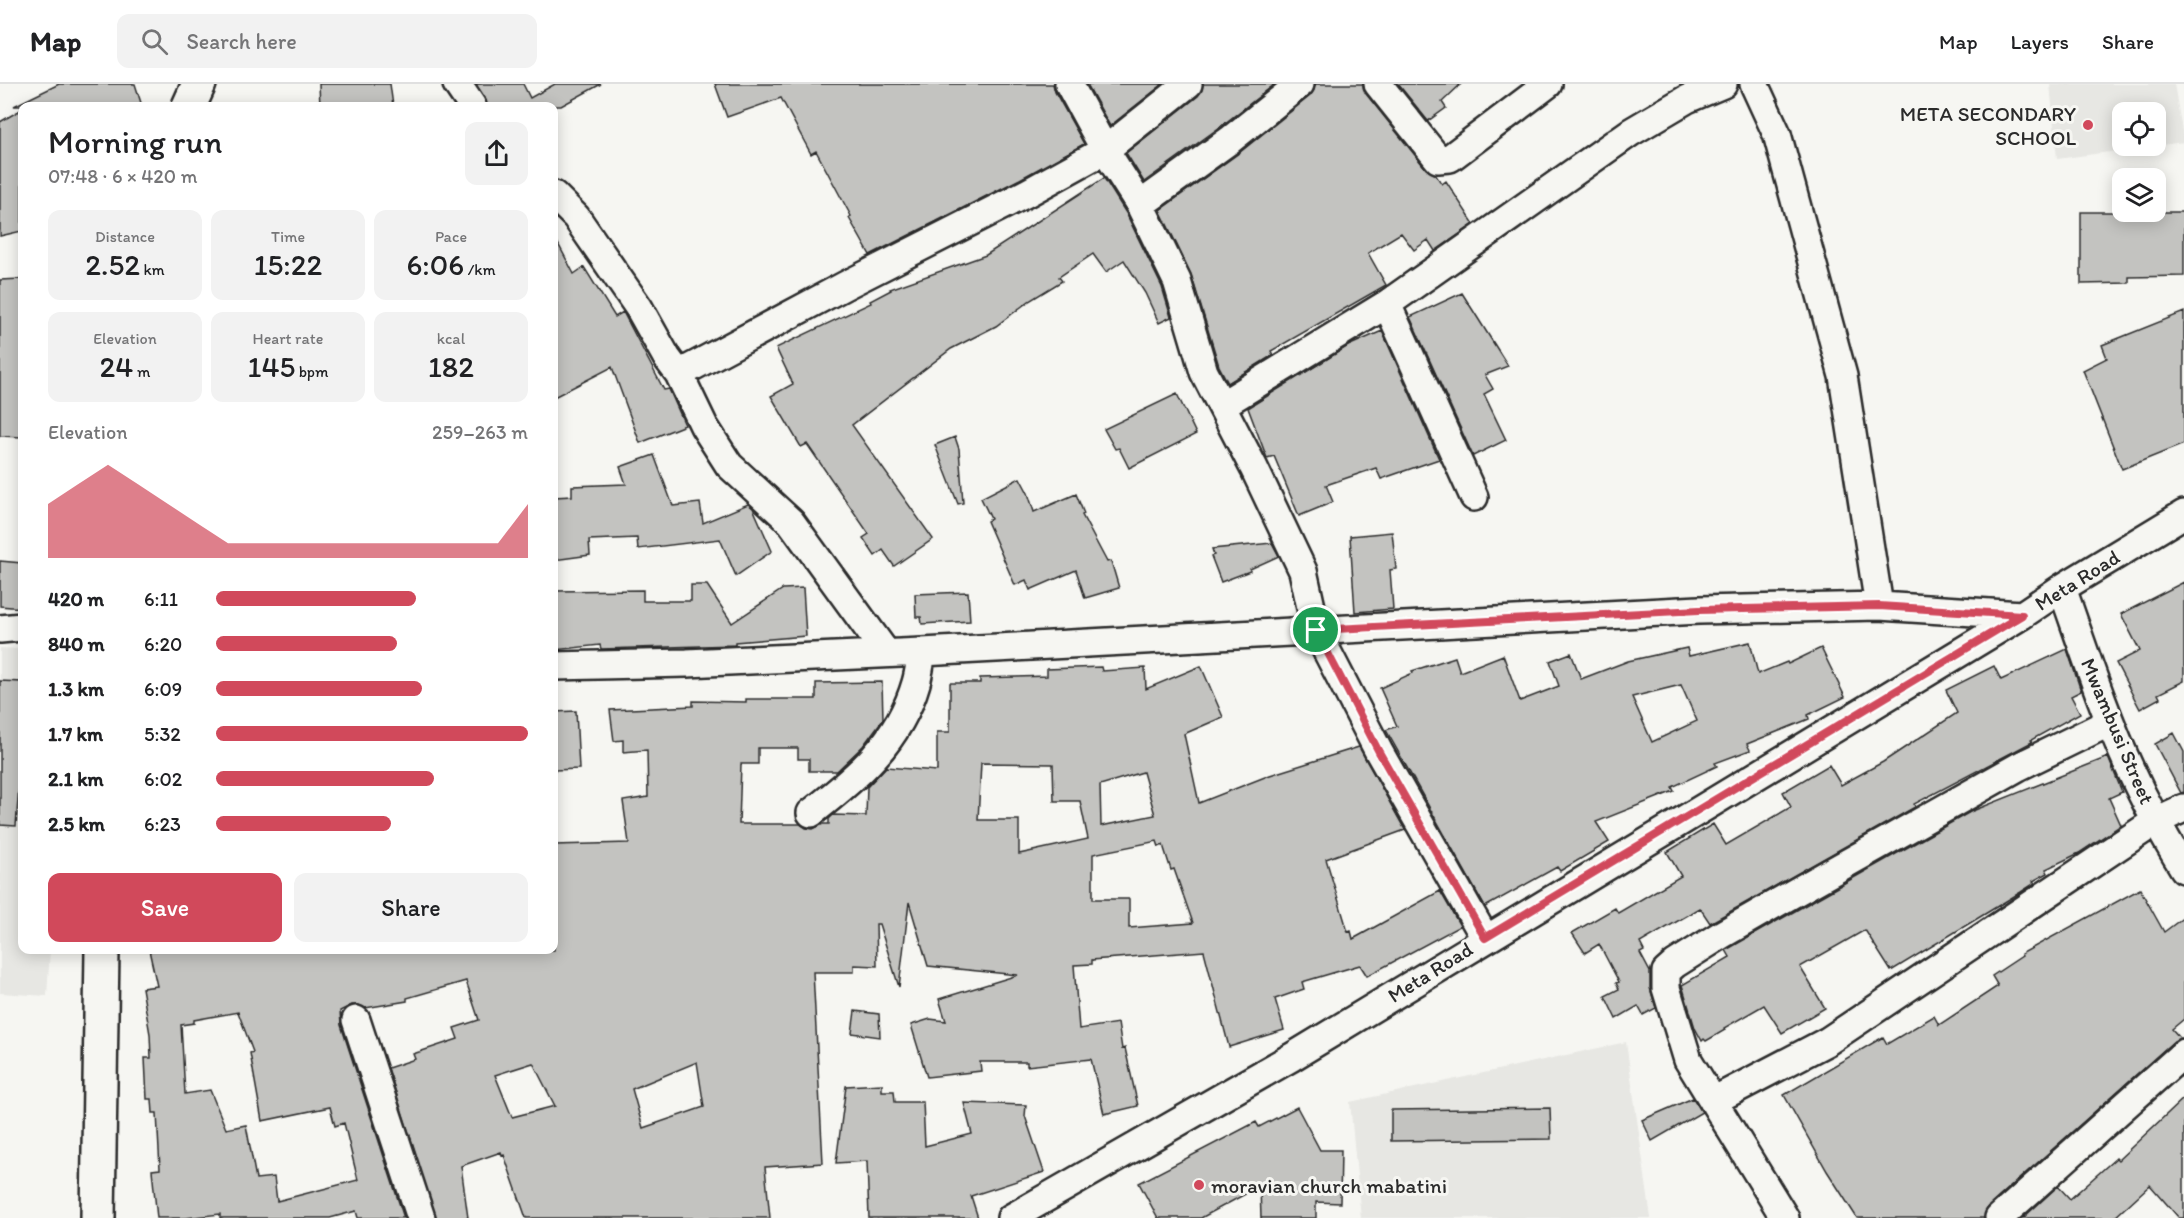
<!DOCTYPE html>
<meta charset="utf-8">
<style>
:root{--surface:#fff;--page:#f2f2f2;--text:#202124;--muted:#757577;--line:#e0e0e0;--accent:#d1495b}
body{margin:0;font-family:Itim,sans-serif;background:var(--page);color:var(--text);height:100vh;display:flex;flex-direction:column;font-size:22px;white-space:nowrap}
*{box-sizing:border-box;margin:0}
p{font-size:20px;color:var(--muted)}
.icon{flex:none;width:33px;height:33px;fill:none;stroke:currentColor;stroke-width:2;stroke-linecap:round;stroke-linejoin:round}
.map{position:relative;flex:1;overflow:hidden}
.details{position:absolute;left:18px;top:18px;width:540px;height:852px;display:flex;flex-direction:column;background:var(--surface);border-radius:12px;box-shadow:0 3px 15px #0003}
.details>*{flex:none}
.tools{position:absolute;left:2112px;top:18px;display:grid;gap:12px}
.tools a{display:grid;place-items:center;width:54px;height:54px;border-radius:12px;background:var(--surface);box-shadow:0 3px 15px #0003;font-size:30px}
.pin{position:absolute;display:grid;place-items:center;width:51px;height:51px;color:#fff;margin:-26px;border:3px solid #fff;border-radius:50%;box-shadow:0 2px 6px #0007}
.round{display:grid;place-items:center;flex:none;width:63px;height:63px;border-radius:12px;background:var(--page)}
.head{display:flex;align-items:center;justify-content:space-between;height:102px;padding:0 30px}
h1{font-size:33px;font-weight:600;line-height:45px}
.stats{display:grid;grid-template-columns:repeat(3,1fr);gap:9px;height:102px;padding:6px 30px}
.stats div{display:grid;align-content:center;border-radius:12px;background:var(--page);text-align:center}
.stats b{font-size:30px;font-weight:600}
.stats small{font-size:16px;font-weight:400}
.stats p{font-size:16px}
.chart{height:168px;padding:12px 30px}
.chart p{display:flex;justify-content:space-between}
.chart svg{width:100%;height:108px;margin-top:6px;fill:var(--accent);opacity:.7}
.cta{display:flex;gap:12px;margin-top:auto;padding:12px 30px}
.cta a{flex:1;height:69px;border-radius:12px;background:var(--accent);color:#fff;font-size:24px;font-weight:600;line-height:69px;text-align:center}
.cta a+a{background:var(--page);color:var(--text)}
ul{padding:0 30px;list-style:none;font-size:20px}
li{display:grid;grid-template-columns:96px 72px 1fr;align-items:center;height:45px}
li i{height:15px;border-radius:8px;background:var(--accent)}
header{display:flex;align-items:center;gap:36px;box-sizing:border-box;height:84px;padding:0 30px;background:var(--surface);border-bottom:2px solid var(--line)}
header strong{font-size:28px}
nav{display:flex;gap:33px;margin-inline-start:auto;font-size:21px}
.search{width:420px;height:54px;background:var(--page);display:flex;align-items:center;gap:15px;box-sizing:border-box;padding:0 21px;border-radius:12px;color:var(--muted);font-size:22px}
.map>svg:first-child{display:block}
.built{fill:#e7e7e3;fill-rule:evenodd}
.building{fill:#c3c3c0;stroke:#2b2b2b;stroke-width:1.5;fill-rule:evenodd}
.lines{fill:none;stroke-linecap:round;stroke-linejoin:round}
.minor-casing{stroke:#2b2b2b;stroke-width:32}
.major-casing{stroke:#2b2b2b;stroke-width:38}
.minor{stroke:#f6f6f2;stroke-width:27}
.major{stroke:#f6f6f2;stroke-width:33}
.route-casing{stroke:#fff;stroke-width:12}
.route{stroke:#d1495b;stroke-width:8}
.poi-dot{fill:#d1495b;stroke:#f6f6f2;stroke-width:2}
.labels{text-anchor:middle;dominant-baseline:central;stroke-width:6;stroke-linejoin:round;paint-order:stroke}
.poi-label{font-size:21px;fill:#2b2b2b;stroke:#f6f6f2;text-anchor:end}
.street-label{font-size:21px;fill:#2b2b2b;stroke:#f6f6f2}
</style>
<header>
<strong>Map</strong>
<div class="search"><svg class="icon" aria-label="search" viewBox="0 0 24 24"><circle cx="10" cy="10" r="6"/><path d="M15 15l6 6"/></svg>Search here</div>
<nav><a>Map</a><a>Layers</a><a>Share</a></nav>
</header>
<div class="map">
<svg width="2184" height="1134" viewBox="0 0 2184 1134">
<rect width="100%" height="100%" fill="#f6f6f2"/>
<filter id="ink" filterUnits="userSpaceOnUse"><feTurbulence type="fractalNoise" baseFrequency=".0167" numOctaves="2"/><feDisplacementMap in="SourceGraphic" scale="12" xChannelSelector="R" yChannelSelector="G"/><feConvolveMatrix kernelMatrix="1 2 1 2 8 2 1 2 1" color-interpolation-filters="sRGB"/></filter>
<g filter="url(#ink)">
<!-- built -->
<path class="built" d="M2050,0H2174L2184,58L2057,75ZM2122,28H2156V62H2122Z
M0,564L22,565V866H50L47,912L0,909Z
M1626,958L1651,1134H1361L1350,1018Z"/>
<!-- building -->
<path class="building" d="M59,0H135L142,22H14Z
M319,0H390L393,22H320Z
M476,0H523L530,14L555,0H601L561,22H487L485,14Z
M715,0H1053L1055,8L1084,60L1020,95L870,171L849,134L851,132L816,67L811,70L781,14L727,33Z
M1087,0H1163L1110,42Z
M1203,0H1275L1220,43L1144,98L1126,69L1198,12L1202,6Z
M1315,0H1363L1366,10L1426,85L1435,90L1442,100L1446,97L1474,140L1435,167L1428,156L1414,166L1401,149L1368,169L1386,201L1271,267L1273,271L1228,299L1219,282L1191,190L1160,126L1239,69L1310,12L1314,6Z
M1398,0H1461L1442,18L1446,24L1428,37Z
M22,25V147L0,152V38Z
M1104,94L1126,129L1162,203L1171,233L1159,239L1145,209L1124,176L1106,188L1093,170L1059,193L1062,197L1029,217L996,242L951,265L852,341L933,455L894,482L883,466L875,472L863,454L869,450L807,360L801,363L771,312L793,300L776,264L871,219L870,217L891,206L890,205L986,171Z
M2081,128H2184V192L2129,193V199L2081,200Z
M554,152L574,190L584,183L615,233L623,228L664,306L669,305L685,341L640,359L612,283L554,313Z
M22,195V353L0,352V196Z
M1462,209L1508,282L1485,291L1493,305L1484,310L1506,356L1473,372L1410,233Z
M2184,228V360L2122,385L2083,286L2107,274L2102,261Z
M1382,247L1439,375L1381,395L1376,384L1326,401L1333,418L1299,432L1274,372L1267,374L1248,324L1348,262Z
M1177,310L1196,350L1129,384L1119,364L1115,365L1104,345Z
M955,353L959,365L963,419L958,420L935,361Z
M654,371L673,422L700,419L703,439L748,420L753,424L772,467L736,492L720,455L638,465L637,454L589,456L590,471L554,476V413L572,412V402L626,400L620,383Z
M1020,394L1028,409L1034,428L1076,410L1084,430L1082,431L1107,478L1111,477L1119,504L1085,514L1076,486L1030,506L1026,496L1015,501L987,437L991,435L981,414Z
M1392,448L1396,485L1390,486L1393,525L1355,528L1350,452Z
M1272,459L1279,472L1250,485V487L1221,498L1211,472L1214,471L1212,465Z
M0,477L22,479V524L0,522Z
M2184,498V597L2158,610L2160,614L2140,625L2116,579L2140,567L2121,530Z
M691,501H707L732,539L783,505L803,504L806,552L735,558V561L601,565L600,561L554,566V507L643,506V517H691Z
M968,508L970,537L922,540L921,533H916L915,510Z
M1750,558L1758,590L1787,578L1788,580L1821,564L1845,613L1808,631L1809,635L1747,660L1750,666L1715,679L1717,682L1672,703L1674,707L1596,738L1609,758L1560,787L1557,783L1485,823L1386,646L1397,642L1380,604L1413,589L1412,587L1455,573L1460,588L1503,571L1520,617L1559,602L1550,577L1571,569L1581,595L1628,577L1687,564L1689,572ZM1681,601L1697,637L1652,658L1632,613Z
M2067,565L2081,607L2071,612L2080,629L2031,656L2032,658L1914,720L1915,723L1710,839L1700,824L1640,859L1644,867L1640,869L1650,888V904L1656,924L1643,931L1638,922L1616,935L1605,912L1619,905L1616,899L1619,898L1599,860L1585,869L1572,849L1615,824L1618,829L1681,792L1667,768L1713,740L1726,761L1791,723L1783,708L1829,681L1841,701L1883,678L1957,629L1946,606L1994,582L2001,596Z
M1201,582L1223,633L1184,650L1199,719L1270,691L1359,663L1405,746L1326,775L1348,848L1351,847L1353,855L1440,807L1460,842L1367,892L1360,881L1302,898L1304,905L1275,915L1284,946L1229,963L1204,867L1092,876V880L1074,881L1079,945L1118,939L1122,965L1125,964L1138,1022L1104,1030L1091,975L1027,982V978H980L981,987L927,993L911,941L930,935L946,937L939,915L1018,891L928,882L909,818L899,903L879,840H876L877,882L854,881V888H813L823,1079L765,1083L770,1134H526L504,1071L502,1072L501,1068L461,1082L468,1134H436L388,984L415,975L413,970L458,955L454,944L479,936L466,897L407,914V917L365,924L359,921H352L340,927L341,941L404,1134H358L356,1127L330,1134H220V1130L185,1134H157L152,1086L160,1085L157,1029H153L152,1015H147L145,974H151L150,950L142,904L157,902L149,866H554V761L629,759L623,717L648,713L647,666L623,668V656L614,657L610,626L693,622V617L746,618V615H816V599L882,598L883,635L863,662L837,687H809V675H798V664H758V680H741L739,740H800L806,744L813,745L823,740H829V735L833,731L866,732L867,703L886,683L937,687V648H950V599H980V594L1047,592V585L1101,583L1102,587L1145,584L1146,605ZM981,679L1053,680L1054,717H1080L1088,755L1019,770V736H978ZM1143,688L1155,731L1101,742L1100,701ZM1157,757L1159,763L1163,761L1171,786L1174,785L1193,839L1129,844V815H1093V770ZM238,928L253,968L250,969L262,1037L330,1023L335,1042L344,1039L358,1096L277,1117L274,1093L256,1095L246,1041L226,1045L210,1006L185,1010L181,941L194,939V936ZM697,978L704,1023L643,1044L632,1005ZM533,979L555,1022L512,1033L495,991Z
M0,597L22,598V662L16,742L0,741Z
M576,627L579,685L554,686V628Z
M2174,649L2184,668V708L2181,709L2155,660Z
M2108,673L2122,708L2109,714L2121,741L2079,769L2046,785L2048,789L2033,797L2035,799L2021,808L1891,887L1865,846L1800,883L1825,924L1782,949L1764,921L1724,944L1725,946L1706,957L1704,955L1702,957L1695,944L1682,901L1730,873L1726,866L1970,728Z
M2140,805L2164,848L2184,833V935L2172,945L2180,954L2174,957L1989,1122L1984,1134H1857L1827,1087L1784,1011L1883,953L1887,960L1934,932L1939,941L1998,902L1992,892L2022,872L2021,870Z
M855,927L879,930L880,953L852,949Z
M882,1000V1007H894L895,1018H923L925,1062L972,1050L964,1019L1026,1021L1025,1032L1044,1088L971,1112L978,1134H869L867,1077L836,1079L846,1002Z
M1693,1014L1702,1028L1652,1057L1642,1036Z
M2184,1014V1134H2179L2150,1101L2114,1134H2023L2058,1102L2070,1115L2116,1074L2118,1076Z
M1297,1023L1320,1066H1341L1340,1119L1316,1118V1134H1261L1260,1102L1201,1134H1158L1139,1099L1256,1038L1259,1043Z
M1550,1024L1551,1055L1391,1057V1026Z"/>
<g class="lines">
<defs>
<path id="minor" d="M457,0L472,22
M1069,0L1105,66L1140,121L1177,197L1204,288L1254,384L1303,487L1316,546L1379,668L1485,854
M1378,0L1438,75L1450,74L1548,0
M1754,0L1777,50L1843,292L1879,522
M554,111L576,133L639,224L667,274L679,290L704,342L729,381L791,438L886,569
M1140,121L1230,56L1300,0
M1387,220L1474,413
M679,290L846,201L1027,109L1105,66L1188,0
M1222,321L1387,220L1631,48L1687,15L1723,0
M2062,504C2084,566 2104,629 2132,689C2147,722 2165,754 2184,785
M0,545L22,543
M554,582L687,579L922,568L1699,526L1879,522L2022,531
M811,729C857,693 899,658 916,599C919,589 920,578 922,568
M356,936L421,1134
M1713,1017L1828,957L2156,737L2184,724
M1011,1134L1292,973L2022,531L2062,504L2184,430
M1785,1134L1688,976L1666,904V888L1675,880L1721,851L1794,809L2018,683L2110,638
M1999,1134L2184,969"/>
<path id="major" d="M189,22L199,0
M98,1134L102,866"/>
</defs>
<!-- minor casing -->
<use href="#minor" class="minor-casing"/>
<!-- major casing -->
<use href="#major" class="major-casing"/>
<!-- minor -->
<use href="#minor" class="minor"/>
<!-- major -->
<use href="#major" class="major"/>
</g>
</g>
<g class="lines" filter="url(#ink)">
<defs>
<path id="route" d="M1879,522L2022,531L1485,854L1379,668L1316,546L1699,526Z"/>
</defs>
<!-- route casing -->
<use href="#route" class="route-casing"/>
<!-- route -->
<use href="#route" class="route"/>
</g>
<!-- markers -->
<g class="poi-dot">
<circle cx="2088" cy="41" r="6"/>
<circle cx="1199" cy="1101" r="6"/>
</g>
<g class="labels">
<!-- poi labels -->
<g class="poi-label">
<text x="2076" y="29">META SECONDARY<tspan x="2076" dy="24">SCHOOL</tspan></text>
<text x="1211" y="1101" text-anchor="start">moravian church mabatini</text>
</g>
<!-- street labels -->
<g class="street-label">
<text transform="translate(2077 496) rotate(-32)">Meta Road</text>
<text transform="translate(2118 647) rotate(67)">Mwambusi Street</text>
<text transform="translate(1430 888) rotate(-32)">Meta Road</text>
</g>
</g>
</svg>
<div class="tools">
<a><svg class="icon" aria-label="locate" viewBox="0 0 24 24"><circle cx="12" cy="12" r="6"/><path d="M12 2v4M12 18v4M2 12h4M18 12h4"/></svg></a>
<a><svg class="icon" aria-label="layers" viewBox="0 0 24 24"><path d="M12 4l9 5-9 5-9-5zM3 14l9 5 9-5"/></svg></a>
</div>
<div class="pin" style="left:1316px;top:546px;background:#1e9e55"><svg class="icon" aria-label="arrive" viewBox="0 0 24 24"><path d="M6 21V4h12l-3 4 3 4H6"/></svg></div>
<section class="details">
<div class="head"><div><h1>Morning run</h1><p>07:48 · 6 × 420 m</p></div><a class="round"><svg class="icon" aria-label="share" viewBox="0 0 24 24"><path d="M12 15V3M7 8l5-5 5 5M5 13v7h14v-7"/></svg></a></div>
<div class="stats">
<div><p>Distance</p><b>2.52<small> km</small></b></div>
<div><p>Time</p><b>15:22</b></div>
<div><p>Pace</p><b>6:06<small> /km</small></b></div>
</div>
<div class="stats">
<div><p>Elevation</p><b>24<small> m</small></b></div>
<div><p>Heart rate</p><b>145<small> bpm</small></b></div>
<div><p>kcal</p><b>182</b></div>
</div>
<div class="chart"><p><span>Elevation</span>259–263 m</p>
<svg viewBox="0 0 160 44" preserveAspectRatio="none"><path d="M0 44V22L10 14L20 6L30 14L40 22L50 30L60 38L70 38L80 38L90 38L100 38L110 38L120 38L130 38L140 38L150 38L160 22V44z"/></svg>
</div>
<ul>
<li><b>420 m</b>6:11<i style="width:64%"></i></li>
<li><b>840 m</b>6:20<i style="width:58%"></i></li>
<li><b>1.3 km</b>6:09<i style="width:66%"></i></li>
<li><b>1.7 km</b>5:32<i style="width:100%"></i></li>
<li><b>2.1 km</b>6:02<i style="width:70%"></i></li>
<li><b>2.5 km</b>6:23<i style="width:56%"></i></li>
</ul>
<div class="cta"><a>Save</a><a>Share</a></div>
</section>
</div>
